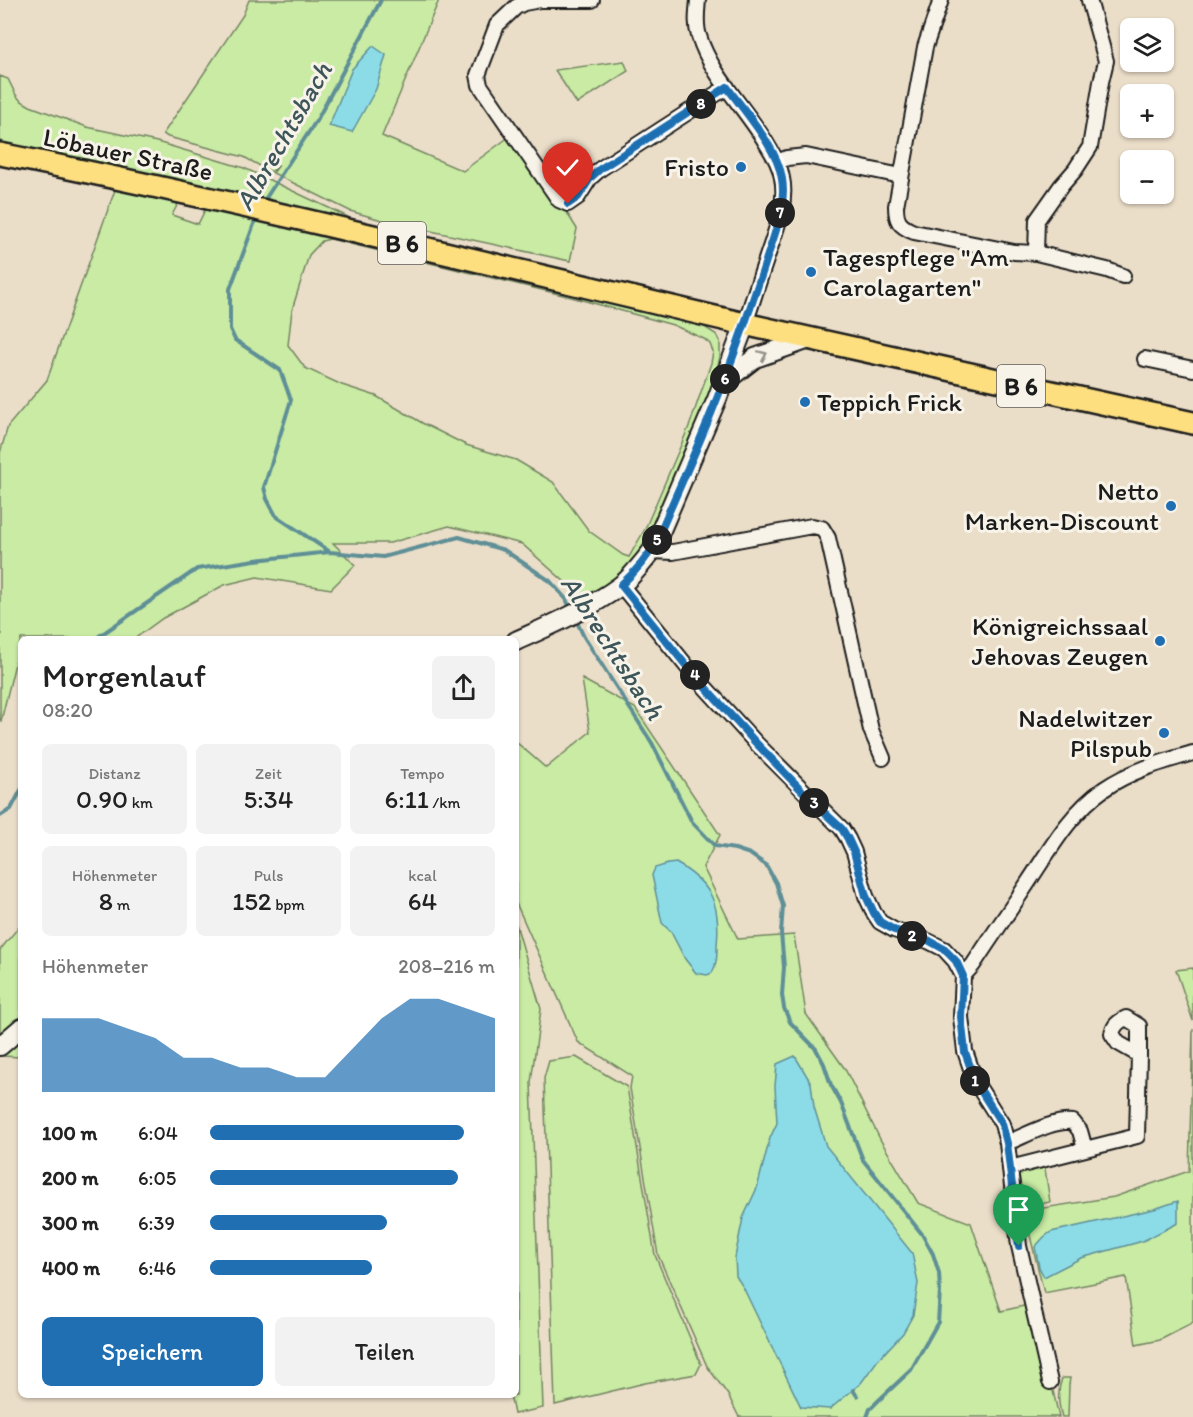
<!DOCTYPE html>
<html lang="de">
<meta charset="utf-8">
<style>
:root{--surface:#fff;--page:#f2f2f2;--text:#222;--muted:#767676;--accent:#1f6fb2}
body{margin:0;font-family:Itim,sans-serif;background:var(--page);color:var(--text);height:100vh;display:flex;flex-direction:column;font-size:22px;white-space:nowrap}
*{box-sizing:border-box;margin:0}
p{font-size:20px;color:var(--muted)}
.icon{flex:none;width:33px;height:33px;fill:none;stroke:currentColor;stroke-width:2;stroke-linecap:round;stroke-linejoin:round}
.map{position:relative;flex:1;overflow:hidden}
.drawer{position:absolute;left:18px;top:636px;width:501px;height:762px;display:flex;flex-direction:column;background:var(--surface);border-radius:9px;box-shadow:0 2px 4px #0004}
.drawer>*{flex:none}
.buttons{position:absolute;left:1120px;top:18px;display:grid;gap:12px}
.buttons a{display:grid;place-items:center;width:54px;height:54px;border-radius:9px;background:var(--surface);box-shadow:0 2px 4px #0004;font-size:30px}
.pin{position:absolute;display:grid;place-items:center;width:51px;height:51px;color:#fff;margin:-62px -26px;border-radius:50% 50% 50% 0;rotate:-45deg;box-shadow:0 0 6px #0007}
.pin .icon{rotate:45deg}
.km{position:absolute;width:30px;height:30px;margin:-15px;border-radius:50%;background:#222;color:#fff;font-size:16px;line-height:30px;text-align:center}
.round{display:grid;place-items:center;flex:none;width:63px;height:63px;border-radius:9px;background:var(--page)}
.head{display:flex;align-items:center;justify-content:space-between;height:102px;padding:0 24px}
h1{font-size:33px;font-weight:600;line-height:45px}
.stats{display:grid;grid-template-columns:repeat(3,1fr);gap:9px;height:102px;padding:6px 24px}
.stats div{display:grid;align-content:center;border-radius:9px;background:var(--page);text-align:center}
.stats b{font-size:26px;font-weight:600}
.stats small{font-size:16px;font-weight:400}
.stats p{font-size:16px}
.chart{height:168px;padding:12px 24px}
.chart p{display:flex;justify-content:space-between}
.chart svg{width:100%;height:108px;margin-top:6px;fill:var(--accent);opacity:.7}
.cta{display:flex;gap:12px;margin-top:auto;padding:12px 24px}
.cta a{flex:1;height:69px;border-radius:9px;background:var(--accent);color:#fff;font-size:24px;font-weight:600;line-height:69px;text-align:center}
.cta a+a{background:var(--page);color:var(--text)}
ul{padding:0 24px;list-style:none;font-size:20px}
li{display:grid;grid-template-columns:96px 72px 1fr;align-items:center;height:45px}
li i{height:15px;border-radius:8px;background:var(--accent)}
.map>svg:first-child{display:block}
.green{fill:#c9eba4;stroke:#728460;stroke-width:1.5;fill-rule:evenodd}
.water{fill:#8cdce8;stroke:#5f8f96;stroke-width:1.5}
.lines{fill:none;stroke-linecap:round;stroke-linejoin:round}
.stream{stroke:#5f8f96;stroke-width:4}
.minor-casing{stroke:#1c1c1c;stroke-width:18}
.secondary-casing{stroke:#1c1c1c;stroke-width:22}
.primary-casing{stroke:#1c1c1c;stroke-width:26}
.minor{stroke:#f7f3e8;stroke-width:14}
.secondary{stroke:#f7f3e8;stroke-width:18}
.primary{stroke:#fddf80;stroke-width:21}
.oneway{stroke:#94928c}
.route-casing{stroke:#fff;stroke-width:12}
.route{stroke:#1f6fb2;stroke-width:8}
.poi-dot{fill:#1f6fb2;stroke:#f7f3e8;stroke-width:2}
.labels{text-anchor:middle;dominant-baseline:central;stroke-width:6;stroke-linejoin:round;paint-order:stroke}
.shield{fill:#f7f3e8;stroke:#5e5c59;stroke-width:1.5}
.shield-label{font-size:24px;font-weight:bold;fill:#1c1c1c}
.street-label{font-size:26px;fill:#1c1c1c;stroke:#f7f3e8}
.poi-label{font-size:26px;fill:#1c1c1c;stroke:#f7f3e8;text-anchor:end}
.water-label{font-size:27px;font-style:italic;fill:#3e5659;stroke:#f7f3e8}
</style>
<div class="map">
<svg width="1193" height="1417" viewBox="0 0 1193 1417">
<rect width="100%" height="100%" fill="#ebdec9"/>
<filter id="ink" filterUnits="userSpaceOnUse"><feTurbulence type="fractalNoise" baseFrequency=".0167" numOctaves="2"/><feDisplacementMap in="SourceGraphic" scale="12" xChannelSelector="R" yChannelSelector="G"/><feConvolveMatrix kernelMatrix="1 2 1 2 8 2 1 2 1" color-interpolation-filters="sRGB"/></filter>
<g filter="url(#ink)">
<!-- green -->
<path class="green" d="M249,0H439L382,136L463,171L513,134L559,200L577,229L570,261L389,222L350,211L273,173L279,165L271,172L244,157L168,137L163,134L243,15Z
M624,61L628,71L577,104L555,70Z
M0,76L8,79L16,95L20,100L30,106L87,127L157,142L244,168L348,217L346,225L6,146L0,142Z
M116,187L180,200L172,215L198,224L206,208L548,285L703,326L717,335L720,341V357L709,398L646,545L634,560L612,581L582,597L522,544L449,526L390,543H333L355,565L331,589L257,577L224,585L163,618L134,639H21L1,721L0,720V636L2,634L0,629V453L8,426L47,380ZM330,239L571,297L673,325L704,339L710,344L713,352L711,363L690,424L645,529L629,557L623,555L589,531L553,482L516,460L466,445L424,424L376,396L342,385L305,368L288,345L292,310L309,255L322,241Z
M582,679L635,708L720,835L703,867L738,939L794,935L806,1014L845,1069L881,1141L918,1203L971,1223L1001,1311L1033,1304L1059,1417H739L728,1395L707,1366L658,1255L630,1088L632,1076L578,1042L516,903V742L546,768L590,732Z
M21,924V1021L0,1039V950Z
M516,924L541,1009L531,1082L543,1408L514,1414L510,1395H516Z
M1193,968V1021L1176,970Z
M1193,1029V1323L1160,1340L1136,1345L1126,1277L1044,1293L1024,1211L1114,1197L1189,1171Z
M21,1039V1057L1,1056Z
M576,1057L627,1087L655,1255L701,1364L696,1374L645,1383L555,1405L544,1078L549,1061Z
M1044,1162L1050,1202L1024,1207L1018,1168Z
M1062,1378H1070L1069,1385L1068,1417H1062C1058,1403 1057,1392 1062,1378Z"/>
<!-- water -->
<path class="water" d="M373,46L386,55L376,89L352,132L329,126L352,69Z
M676,863C712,884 721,904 717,945C717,955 717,964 712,973L707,975L696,973L685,959L671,932L662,923L652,875L655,868L668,864Z
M795,1056L811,1083L814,1107L826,1146L912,1253L918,1283L913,1315L903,1333L877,1361L861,1383L830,1409L801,1407L743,1287L736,1276L735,1257L743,1218L757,1188L770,1138L777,1123L775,1086L777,1064Z
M1178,1201V1223L1143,1241L1081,1258L1044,1277L1039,1267L1035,1247L1044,1237L1051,1232L1154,1209Z"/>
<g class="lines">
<!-- stream -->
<path class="stream" d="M262,204L318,118L381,0
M257,216L230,289V329L235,340L280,370L291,400L264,487L267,499L276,516L330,552L383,557L459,537L504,550L550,581L566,599L571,610
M576,620L584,637L652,743L692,822L715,846L735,849L750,854L766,865L776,883L783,906L781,933L784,967L782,995L784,1008L790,1022L816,1049L824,1064L831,1085L841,1103L863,1160L922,1234L933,1254L939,1273L940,1291L938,1322L911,1370L879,1400L870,1409L867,1417
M95,639L197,569L255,560L330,552
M0,816L11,809L21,790
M853,1390L857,1396"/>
<defs>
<path id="minor" d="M592,0H540L524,3L516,7L497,25L478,75L480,85L559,200L568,204L578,197L590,178L600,169L727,87
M698,0C697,12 695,24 699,36C710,73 745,108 765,141C772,153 780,164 782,178C788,205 773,237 765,263C758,283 752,303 745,324
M941,0L925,47L896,206C896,221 899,226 914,232L1014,252L1036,253
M1089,0L1106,61L1101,82L1090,147L1075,170L1061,186L1037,220L1036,253L1107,270L1123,276
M778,162L787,158L806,156L901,176
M1145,359L1193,369
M652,551L673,552L812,526L822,528L828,538L871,730L883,758
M621,585L693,674L757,744L842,829L848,839L854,852L866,896L874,913L880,922L894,930L928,941L944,949L955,961L963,976L961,1017L965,1051L976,1083L1002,1124L1007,1143L1019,1246L1050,1382
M963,976L973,965C991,937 1011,909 1029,881C1051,848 1071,812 1104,789C1130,771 1162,762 1193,753
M1007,1143C1027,1135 1052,1120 1073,1122L1080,1131L1085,1149
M1010,1168L1137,1136L1139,1055L1118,1043L1112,1034C1114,1025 1118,1022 1126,1018L1139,1026V1055"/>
<path id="secondary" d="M723,383L755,358L809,339
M516,641C551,625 589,609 620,586C633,576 642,563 652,551L717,399L745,324
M0,1046L21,1028"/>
<path id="primary" d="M0,154C251,204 500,267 749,325C897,359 1045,390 1193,423"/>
</defs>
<!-- minor casing -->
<use href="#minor" class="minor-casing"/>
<!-- secondary casing -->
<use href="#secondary" class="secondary-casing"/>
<!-- primary casing -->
<use href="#primary" class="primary-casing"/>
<!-- minor -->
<use href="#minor" class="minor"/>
<!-- secondary -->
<use href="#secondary" class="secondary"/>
<!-- primary -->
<use href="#primary" class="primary"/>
</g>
<!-- one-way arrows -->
<defs><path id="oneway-chevron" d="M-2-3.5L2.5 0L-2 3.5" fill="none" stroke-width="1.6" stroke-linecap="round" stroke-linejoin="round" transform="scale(1.5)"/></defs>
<use class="oneway" href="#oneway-chevron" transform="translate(763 355) rotate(-23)"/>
</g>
<g class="lines" filter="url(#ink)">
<defs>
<path id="route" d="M568,204L578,197L590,178L600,169L727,87C745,112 778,149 782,179C787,208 772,240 764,267C751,306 738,345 723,383C703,437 678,489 656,542C647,559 635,572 621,585L693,674L757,744L815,804L842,829L848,839L854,852L866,896L874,913L880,922L894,930L928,940L944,949L956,961L963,976L961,1017L965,1052L976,1083L1002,1124L1007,1143L1019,1246"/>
</defs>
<!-- route casing -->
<use href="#route" class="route-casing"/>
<!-- route -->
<use href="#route" class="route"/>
</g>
<!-- markers -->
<g class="poi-dot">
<circle cx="741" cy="167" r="6"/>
<circle cx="811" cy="272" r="6"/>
<circle cx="805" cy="402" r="6"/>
<circle cx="1171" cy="506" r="6"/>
<circle cx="1160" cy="641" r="6"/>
<circle cx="1164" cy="733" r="6"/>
</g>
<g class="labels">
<!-- shield labels -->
<g class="shield">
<rect x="378" y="222" width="48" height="42" rx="4.5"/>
<rect x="997" y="365" width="48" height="42" rx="4.5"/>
</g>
<g class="shield-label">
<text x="402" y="243">B 6</text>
<text x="1021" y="386">B 6</text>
</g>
<!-- street labels -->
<g class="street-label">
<text transform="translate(128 154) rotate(12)">Löbauer Straße</text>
</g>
<!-- poi labels -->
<g class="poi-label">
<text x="729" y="167">Fristo</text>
<text x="823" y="257" text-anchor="start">Tagespflege "Am<tspan x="823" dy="30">Carolagarten"</tspan></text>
<text x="817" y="402" text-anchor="start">Teppich Frick</text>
<text x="1159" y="491">Netto<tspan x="1159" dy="30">Marken-Discount</tspan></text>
<text x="1148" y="626">Königreichssaal<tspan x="1148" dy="30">Jehovas Zeugen</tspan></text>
<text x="1152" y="718">Nadelwitzer<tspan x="1152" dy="30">Pilspub</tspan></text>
</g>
<!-- water labels -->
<g class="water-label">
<text transform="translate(283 136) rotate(-60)">Albrechtsbach</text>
<text transform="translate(613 647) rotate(57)">Albrechtsbach</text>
</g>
</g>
</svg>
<div class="buttons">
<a><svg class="icon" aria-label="layers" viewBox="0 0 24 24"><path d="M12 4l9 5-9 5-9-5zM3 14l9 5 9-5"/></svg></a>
<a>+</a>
<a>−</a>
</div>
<div class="pin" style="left:1019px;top:1246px;background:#1e9e55"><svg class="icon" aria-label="arrive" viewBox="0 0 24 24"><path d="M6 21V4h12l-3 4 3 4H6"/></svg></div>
<div class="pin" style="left:568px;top:204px;background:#d93025"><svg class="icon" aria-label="check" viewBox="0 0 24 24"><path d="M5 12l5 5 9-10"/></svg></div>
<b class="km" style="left:975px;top:1081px">1</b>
<b class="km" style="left:912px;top:936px">2</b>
<b class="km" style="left:814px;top:803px">3</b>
<b class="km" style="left:695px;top:675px">4</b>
<b class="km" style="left:657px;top:540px">5</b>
<b class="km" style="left:725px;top:379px">6</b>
<b class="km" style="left:780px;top:213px">7</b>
<b class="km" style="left:701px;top:104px">8</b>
<section class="drawer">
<div class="head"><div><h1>Morgenlauf</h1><p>08:20</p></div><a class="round"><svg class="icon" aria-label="share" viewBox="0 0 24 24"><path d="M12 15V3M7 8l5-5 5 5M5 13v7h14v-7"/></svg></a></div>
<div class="stats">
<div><p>Distanz</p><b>0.90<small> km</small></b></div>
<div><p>Zeit</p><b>5:34</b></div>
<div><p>Tempo</p><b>6:11<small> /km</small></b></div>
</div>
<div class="stats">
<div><p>Höhenmeter</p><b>8<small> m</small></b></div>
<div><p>Puls</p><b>152<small> bpm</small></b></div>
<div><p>kcal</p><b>64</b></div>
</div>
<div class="chart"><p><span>Höhenmeter</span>208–216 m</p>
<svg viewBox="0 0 160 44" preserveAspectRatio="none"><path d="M0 44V14L10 14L20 14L30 18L40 22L50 30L60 30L70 34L80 34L90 38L100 38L110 26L120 14L130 6L140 6L150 10L160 14V44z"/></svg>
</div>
<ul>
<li><b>100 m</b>6:04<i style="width:89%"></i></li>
<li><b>200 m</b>6:05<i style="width:87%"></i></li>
<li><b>300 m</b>6:39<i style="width:62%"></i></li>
<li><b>400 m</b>6:46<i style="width:57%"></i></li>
</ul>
<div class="cta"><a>Speichern</a><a>Teilen</a></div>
</section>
</div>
